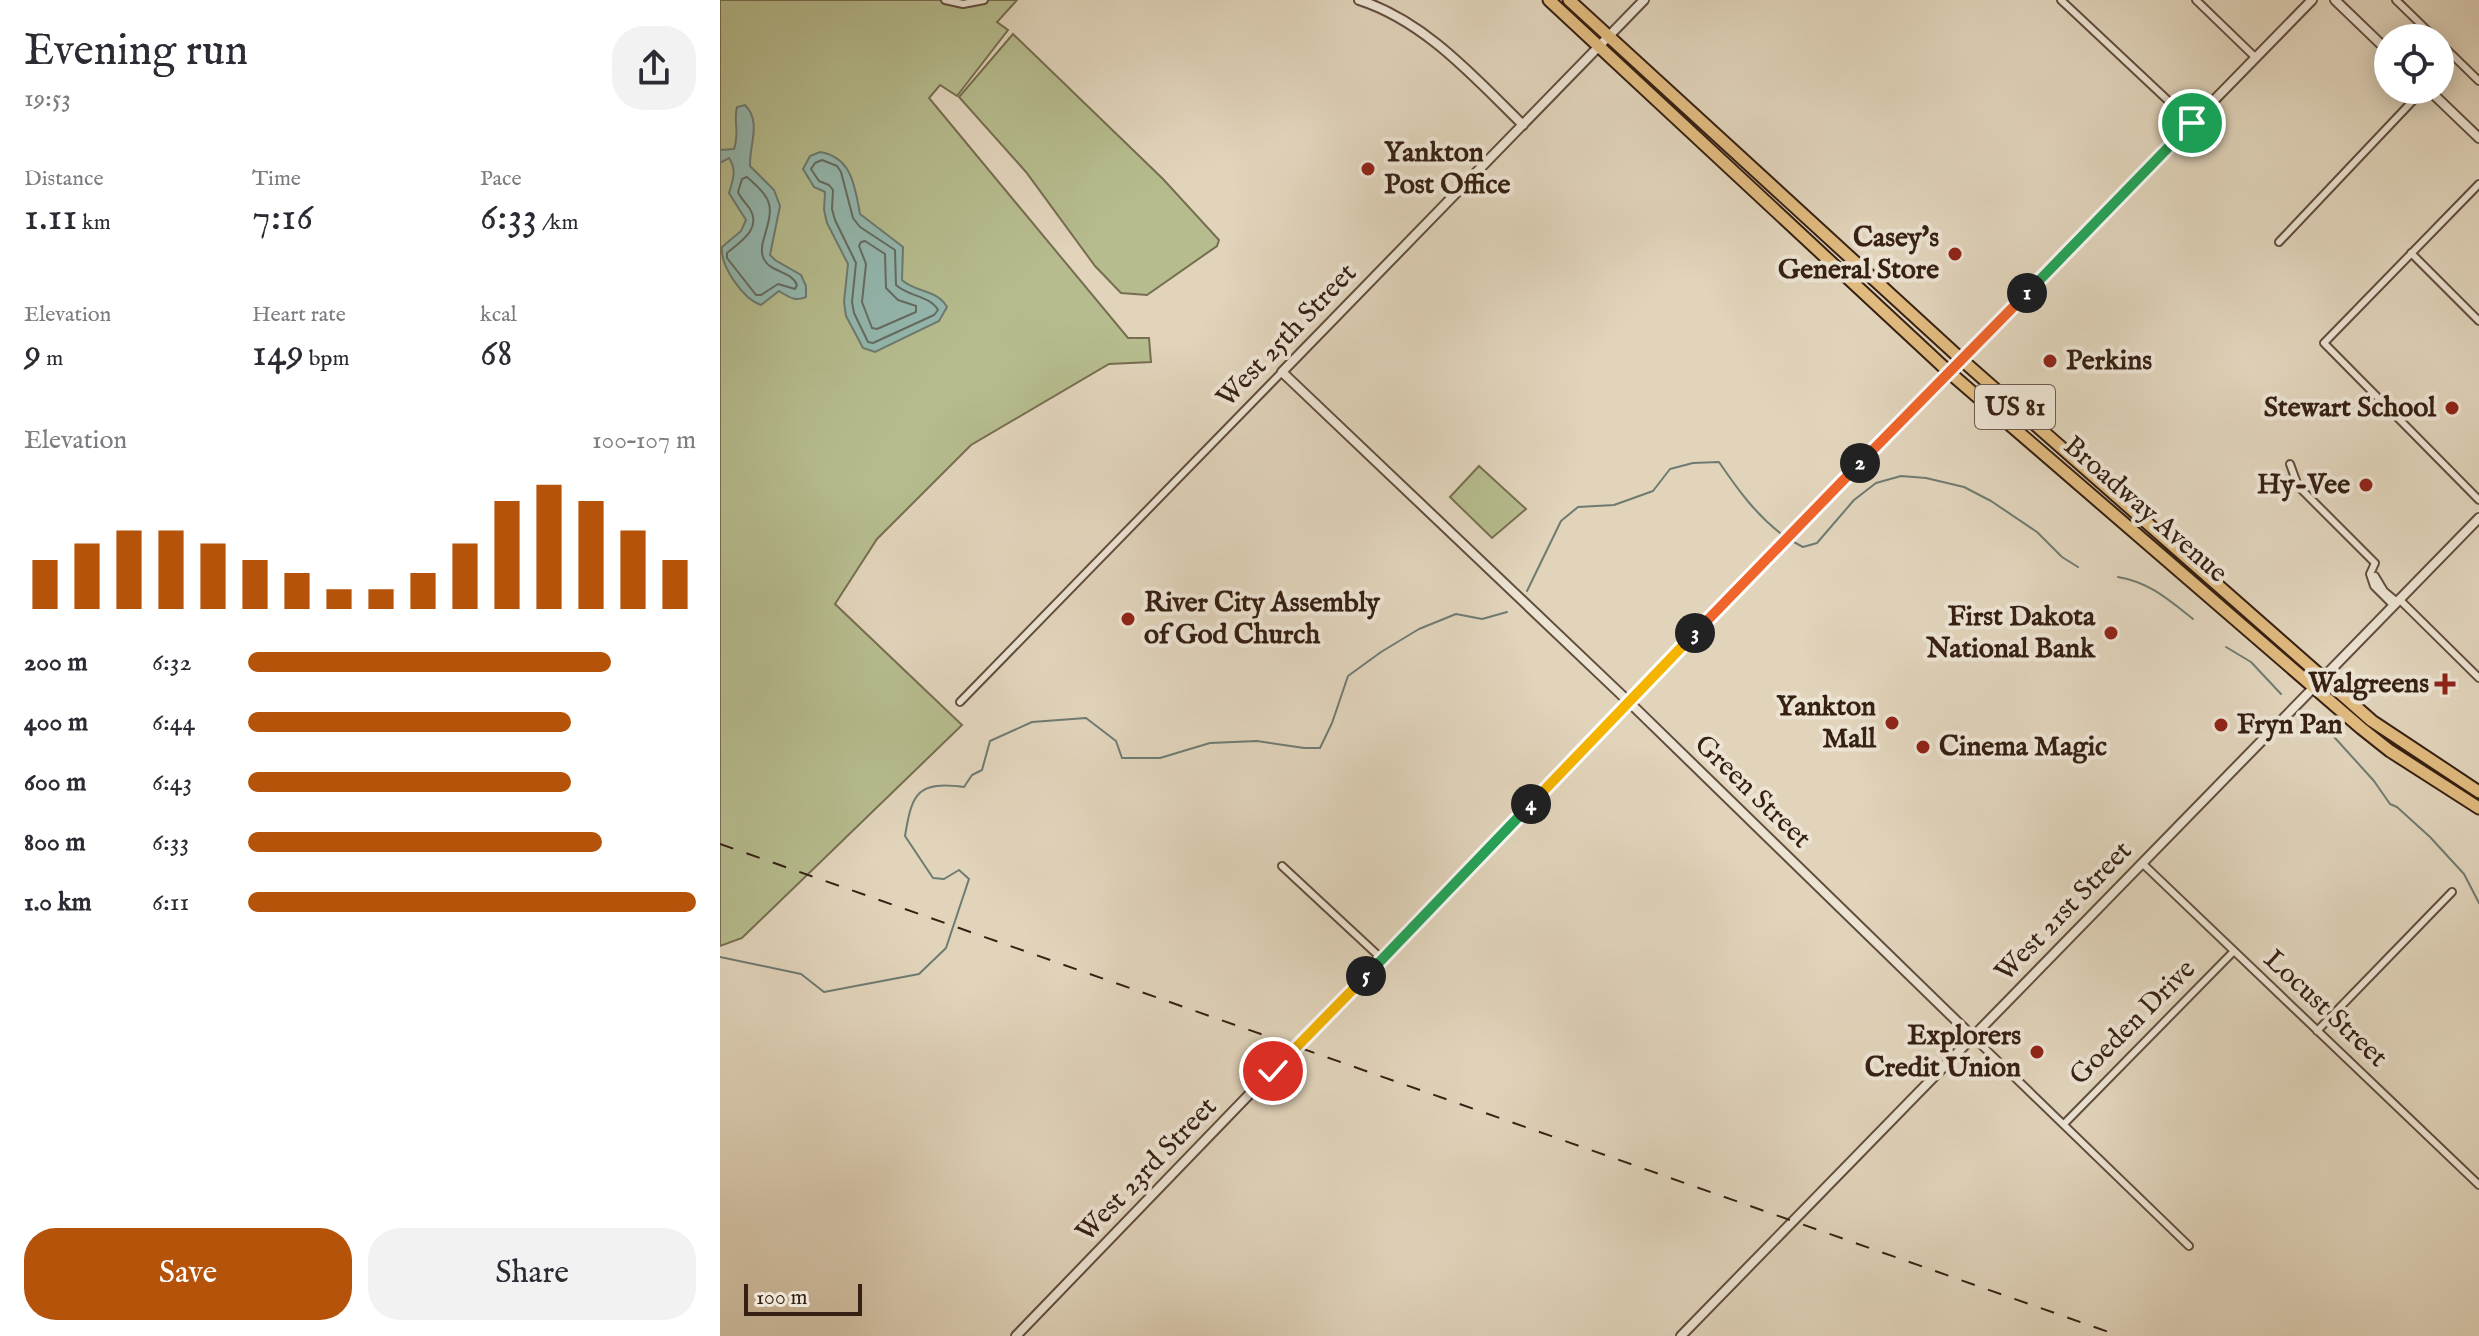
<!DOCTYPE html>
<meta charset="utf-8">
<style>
:root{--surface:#fff;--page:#f2f2f3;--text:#2b2b33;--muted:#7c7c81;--accent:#b45309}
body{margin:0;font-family:"IM FELL English",serif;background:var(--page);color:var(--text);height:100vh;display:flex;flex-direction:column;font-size:30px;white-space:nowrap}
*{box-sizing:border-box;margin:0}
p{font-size:26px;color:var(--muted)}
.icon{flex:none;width:44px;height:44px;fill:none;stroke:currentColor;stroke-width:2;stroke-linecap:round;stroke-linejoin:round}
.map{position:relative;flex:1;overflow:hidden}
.sheet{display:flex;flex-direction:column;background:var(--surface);width:720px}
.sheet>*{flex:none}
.buttons{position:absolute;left:1654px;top:24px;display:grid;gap:16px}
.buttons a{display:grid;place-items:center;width:80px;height:80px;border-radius:50%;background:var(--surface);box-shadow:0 4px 20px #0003;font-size:40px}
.scale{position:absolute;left:24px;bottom:20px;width:118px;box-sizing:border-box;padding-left:8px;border:4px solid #362013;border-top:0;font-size:22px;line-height:28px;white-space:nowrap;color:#362013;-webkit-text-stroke:6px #ece3d3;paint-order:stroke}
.pin{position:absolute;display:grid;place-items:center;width:68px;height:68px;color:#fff;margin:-34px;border:4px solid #fff;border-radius:50%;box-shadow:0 2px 8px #0007}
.km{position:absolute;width:40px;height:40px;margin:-20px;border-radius:50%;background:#222;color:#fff;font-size:22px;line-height:40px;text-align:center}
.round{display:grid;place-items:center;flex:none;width:84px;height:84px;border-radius:32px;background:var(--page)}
.overview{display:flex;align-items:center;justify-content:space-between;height:136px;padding:0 24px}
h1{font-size:44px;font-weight:600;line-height:60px}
.metrics{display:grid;grid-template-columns:repeat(3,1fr);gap:12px;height:136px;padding:8px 24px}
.metrics div{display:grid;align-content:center}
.metrics b{font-size:40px;font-weight:600}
.metrics small{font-size:22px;font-weight:400}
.metrics p{font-size:22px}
.chart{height:224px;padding:16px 24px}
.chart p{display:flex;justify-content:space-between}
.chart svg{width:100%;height:144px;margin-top:8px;stroke:var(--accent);stroke-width:6}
.button{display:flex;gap:16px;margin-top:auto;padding:16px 24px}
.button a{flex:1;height:92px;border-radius:32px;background:var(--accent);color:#fff;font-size:32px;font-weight:600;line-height:92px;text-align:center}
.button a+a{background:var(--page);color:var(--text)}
ul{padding:0 24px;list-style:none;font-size:26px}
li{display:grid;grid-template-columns:128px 96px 1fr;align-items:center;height:60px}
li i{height:20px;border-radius:10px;background:var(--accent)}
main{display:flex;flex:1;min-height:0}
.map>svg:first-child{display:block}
.green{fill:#b6bc8e;stroke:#766e50;stroke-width:2}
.water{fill:#94b8af;stroke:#6e7b71;stroke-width:2}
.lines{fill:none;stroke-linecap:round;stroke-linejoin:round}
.shore{stroke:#656c61;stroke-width:2}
.stream{stroke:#6e7b71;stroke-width:2}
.minor-casing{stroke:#614d3d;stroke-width:10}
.tertiary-casing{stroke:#614d3d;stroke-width:12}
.trunk-casing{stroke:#362013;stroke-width:15}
.minor{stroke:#ece3d3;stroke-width:6}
.tertiary{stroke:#ece3d3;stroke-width:8}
.trunk{stroke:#e0ba7e;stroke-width:11}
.rail{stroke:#362013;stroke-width:2;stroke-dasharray:14 14;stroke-linecap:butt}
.split-1-casing{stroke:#fff;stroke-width:16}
.split-2-casing{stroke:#fff;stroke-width:16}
.split-3-casing{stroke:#fff;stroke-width:16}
.split-4-casing{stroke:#fff;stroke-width:16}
.split-5-casing{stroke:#fff;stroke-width:16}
.split-6-casing{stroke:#fff;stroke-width:16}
.split-1{stroke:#22a559;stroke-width:10}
.split-2{stroke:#f0652b;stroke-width:10}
.split-3{stroke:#f0652b;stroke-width:10}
.split-4{stroke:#f5b400;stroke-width:10}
.split-5{stroke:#22a559;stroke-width:10}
.split-6{stroke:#f5b400;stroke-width:10}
.poi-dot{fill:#8f2418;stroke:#ece3d3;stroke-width:3}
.labels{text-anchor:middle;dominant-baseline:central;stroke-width:8;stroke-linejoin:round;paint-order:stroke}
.shield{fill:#ece3d3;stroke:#6d5a4d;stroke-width:2}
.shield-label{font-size:26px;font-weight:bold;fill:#362013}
.poi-label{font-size:28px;font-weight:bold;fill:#362013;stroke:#ece3d3;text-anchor:end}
.street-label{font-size:28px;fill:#362013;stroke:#ece3d3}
</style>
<main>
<section class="sheet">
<div class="overview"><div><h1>Evening run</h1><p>19:53</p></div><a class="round"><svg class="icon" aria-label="share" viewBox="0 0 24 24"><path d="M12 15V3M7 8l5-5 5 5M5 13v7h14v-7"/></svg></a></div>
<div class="metrics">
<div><p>Distance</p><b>1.11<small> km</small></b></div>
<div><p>Time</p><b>7:16</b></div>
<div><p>Pace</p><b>6:33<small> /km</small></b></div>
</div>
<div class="metrics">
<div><p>Elevation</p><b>9<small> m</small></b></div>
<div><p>Heart rate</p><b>149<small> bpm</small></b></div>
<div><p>kcal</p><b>68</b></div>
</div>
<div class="chart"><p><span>Elevation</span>100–107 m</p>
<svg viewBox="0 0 160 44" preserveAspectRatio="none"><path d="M5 44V29M15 44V24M25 44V20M35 44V20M45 44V24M55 44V29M65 44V33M75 44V38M85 44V38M95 44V33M105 44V24M115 44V11M125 44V6M135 44V11M145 44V20M155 44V29"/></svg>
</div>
<ul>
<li><b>200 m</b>6:32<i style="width:81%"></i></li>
<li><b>400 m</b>6:44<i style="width:72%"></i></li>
<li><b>600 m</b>6:43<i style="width:72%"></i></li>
<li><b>800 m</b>6:33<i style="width:79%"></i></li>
<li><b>1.0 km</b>6:11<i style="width:100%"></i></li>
</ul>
<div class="button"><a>Save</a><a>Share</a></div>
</section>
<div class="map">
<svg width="1759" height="1336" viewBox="0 0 1759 1336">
<rect width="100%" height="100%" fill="#e1d4bb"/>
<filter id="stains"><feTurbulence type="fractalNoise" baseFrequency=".0025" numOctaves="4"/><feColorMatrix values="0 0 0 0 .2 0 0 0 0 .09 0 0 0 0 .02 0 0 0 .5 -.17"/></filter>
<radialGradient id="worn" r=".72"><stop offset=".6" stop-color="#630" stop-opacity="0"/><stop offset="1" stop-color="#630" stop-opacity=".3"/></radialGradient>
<!-- green -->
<path class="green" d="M0,0H297L277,22L288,30L237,96L220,85L209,98L408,338H429L431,362L389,364L251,445L157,539L115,604L242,725L22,938L0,946Z
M293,34L443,179L499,240L497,246L427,295L401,293L375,266L306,172L239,97Z
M759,466L806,509L772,538L730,497Z"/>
<!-- water -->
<path class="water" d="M25,105C42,122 29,145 30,166L54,190L60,206L50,255L55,260L81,275L86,286V297C75,302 69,297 59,291L41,305C23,299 0,266 2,247L21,231L26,220L9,193C13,180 17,170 9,158L0,163V150L14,149C20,132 13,122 17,107Z
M100,152C132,157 135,187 140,214L183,247L182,280C196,293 217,289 227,307L219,321L155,352L143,348L126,316L124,302L128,264L107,223L104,210L105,192L94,187L83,169L90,156Z"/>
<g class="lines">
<!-- shore -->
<path class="shore" d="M102,160L117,166L121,172L133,218L140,227L175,250L176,285C189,297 209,295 218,310L214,315L153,343L148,342L134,313L132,302L136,263L115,220L112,209L113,190L109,185L99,181L91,169L95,163Z
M27,177C53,200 54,205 44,238C42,244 41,251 43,257C49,273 71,270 77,285L75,289L58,284L41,295H36L7,258V253C20,242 42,229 30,209C26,203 21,199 18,192L22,179Z
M141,242L145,241L165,254L166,288L178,300L196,306V312L157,329L152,328L142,302L146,264L139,246Z"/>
<!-- stream -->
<path class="stream" d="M1070,540L1083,547L1097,543L1134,500L1156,483L1181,476L1206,478L1244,487L1271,501L1317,532L1342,557L1358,567
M1398,577C1429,582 1449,600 1473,619
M807,591L841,521L858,507L894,505L933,491L950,469L973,463L999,462C1018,490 1037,516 1064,536
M1506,647L1531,662L1561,694
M1588,717L1606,728L1654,781L1670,804L1677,807L1710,837L1744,874L1759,903
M0,957L81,974L104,992L199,974L226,948L249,879L239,870L224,879L213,878L185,836C192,792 198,781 244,787L252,775L262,770L270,741L312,722L366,718L396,741L402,758H440L490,743L537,741L584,748H600L612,723L628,676L661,652L699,629L736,614L762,619L787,612"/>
<defs>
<path id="minor" d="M225,0L243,4L264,0
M1341,0L1472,123
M1476,0L1536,58
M1676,0L1715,38
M1720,43L1759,81
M1759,184L1604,343L1759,500
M1559,242L1703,90
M1691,253L1759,321
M1570,464L1578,486L1655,563L1650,574L1654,586L1674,606
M1655,576L1664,591L1677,602
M1680,600L1759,678
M240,702L562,372
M1422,863L1759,1185
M562,866L662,959
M1597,1031L1732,892
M1253,1037L1469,1246
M1344,1124L1513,952"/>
<path id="tertiary" d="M639,0C705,21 755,78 803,125
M924,0L562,372L909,702L1253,1037
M1615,0L1668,51
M1709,90L1759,138
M296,1336L1077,527L1592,0
M961,1336L1759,518"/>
<path id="trunk" d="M829,0L1230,373L1641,728L1670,751L1759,808
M849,0L1242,360L1652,721L1759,792"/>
</defs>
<!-- minor casing -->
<use href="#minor" class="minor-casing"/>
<!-- tertiary casing -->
<use href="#tertiary" class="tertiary-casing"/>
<!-- trunk casing -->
<use href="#trunk" class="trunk-casing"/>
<!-- minor -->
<use href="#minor" class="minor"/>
<!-- tertiary -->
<use href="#tertiary" class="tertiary"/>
<!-- trunk -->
<use href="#trunk" class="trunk"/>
<!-- rail -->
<path class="rail" d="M0,844L1400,1336"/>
</g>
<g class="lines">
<defs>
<path id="split-1" d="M1307,293L1472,123"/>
<path id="split-2" d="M1140,463L1307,293"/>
<path id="split-3" d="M975,633L1140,463"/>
<path id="split-4" d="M811,804L975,633"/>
<path id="split-5" d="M646,976L811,804"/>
<path id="split-6" d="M553,1071L646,976"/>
</defs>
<!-- split-1 casing -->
<use href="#split-1" class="split-1-casing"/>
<!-- split-2 casing -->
<use href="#split-2" class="split-2-casing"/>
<!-- split-3 casing -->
<use href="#split-3" class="split-3-casing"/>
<!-- split-4 casing -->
<use href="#split-4" class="split-4-casing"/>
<!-- split-5 casing -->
<use href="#split-5" class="split-5-casing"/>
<!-- split-6 casing -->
<use href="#split-6" class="split-6-casing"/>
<!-- split-1 -->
<use href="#split-1" class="split-1"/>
<!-- split-2 -->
<use href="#split-2" class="split-2"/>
<!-- split-3 -->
<use href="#split-3" class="split-3"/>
<!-- split-4 -->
<use href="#split-4" class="split-4"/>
<!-- split-5 -->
<use href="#split-5" class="split-5"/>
<!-- split-6 -->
<use href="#split-6" class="split-6"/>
</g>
<!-- markers -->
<g class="poi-dot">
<circle cx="648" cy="169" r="8"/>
<circle cx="1235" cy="254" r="8"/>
<circle cx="1330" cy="361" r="8"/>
<circle cx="1732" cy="408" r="8"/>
<circle cx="1646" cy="485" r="8"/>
<circle cx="408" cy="619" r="8"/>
<circle cx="1391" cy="633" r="8"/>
<path d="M1721 672h8v8h8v8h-8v8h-8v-8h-8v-8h8z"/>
<circle cx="1172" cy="723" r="8"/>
<circle cx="1501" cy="725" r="8"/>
<circle cx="1203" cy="747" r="8"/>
<circle cx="1317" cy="1052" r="8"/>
</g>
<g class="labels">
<!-- shield labels -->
<rect class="shield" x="1255" y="385" width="80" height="44" rx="6"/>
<g class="shield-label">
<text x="1295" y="407">US 81</text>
</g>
<!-- poi labels -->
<g class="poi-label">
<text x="664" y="153" text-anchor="start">Yankton<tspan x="664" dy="32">Post Office</tspan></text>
<text x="1219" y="238">Casey's<tspan x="1219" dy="32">General Store</tspan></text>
<text x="1346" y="361" text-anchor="start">Perkins</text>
<text x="1716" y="408">Stewart School</text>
<text x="1630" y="485">Hy-Vee</text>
<text x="424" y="603" text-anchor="start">River City Assembly<tspan x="424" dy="32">of God Church</tspan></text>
<text x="1375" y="617">First Dakota<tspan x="1375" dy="32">National Bank</tspan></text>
<text x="1709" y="684">Walgreens</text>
<text x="1156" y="707">Yankton<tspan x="1156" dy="32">Mall</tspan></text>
<text x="1517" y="725" text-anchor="start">Fryn Pan</text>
<text x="1219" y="747" text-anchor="start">Cinema Magic</text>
<text x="1301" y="1036">Explorers<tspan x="1301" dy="32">Credit Union</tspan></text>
</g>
<!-- street labels -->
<g class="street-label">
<text transform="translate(567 336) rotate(-46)">West 25th Street</text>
<text transform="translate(1425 510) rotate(41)">Broadway Avenue</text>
<text transform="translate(1032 792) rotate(44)">Green Street</text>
<text transform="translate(1344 912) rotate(-46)">West 21st Street</text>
<text transform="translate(1605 1009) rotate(43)">Locust Street</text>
<text transform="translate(1413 1023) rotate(-45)">Goeden Drive</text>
<text transform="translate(427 1170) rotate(-46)">West 23rd Street</text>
</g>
</g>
<rect width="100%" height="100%" filter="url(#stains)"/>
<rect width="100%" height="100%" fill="url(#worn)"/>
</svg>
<div class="buttons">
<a><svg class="icon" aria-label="locate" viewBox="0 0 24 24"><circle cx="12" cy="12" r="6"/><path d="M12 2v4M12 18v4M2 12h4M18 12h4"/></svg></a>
</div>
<div class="scale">100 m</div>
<div class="pin" style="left:1472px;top:123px;background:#1e9e55"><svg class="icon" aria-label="arrive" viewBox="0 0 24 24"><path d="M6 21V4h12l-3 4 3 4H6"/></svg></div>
<div class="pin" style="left:553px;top:1071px;background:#d93025"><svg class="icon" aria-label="check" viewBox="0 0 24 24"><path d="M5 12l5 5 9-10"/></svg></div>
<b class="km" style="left:1307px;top:293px">1</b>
<b class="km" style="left:1140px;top:463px">2</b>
<b class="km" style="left:975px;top:633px">3</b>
<b class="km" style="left:811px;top:804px">4</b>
<b class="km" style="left:646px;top:976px">5</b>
</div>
</main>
